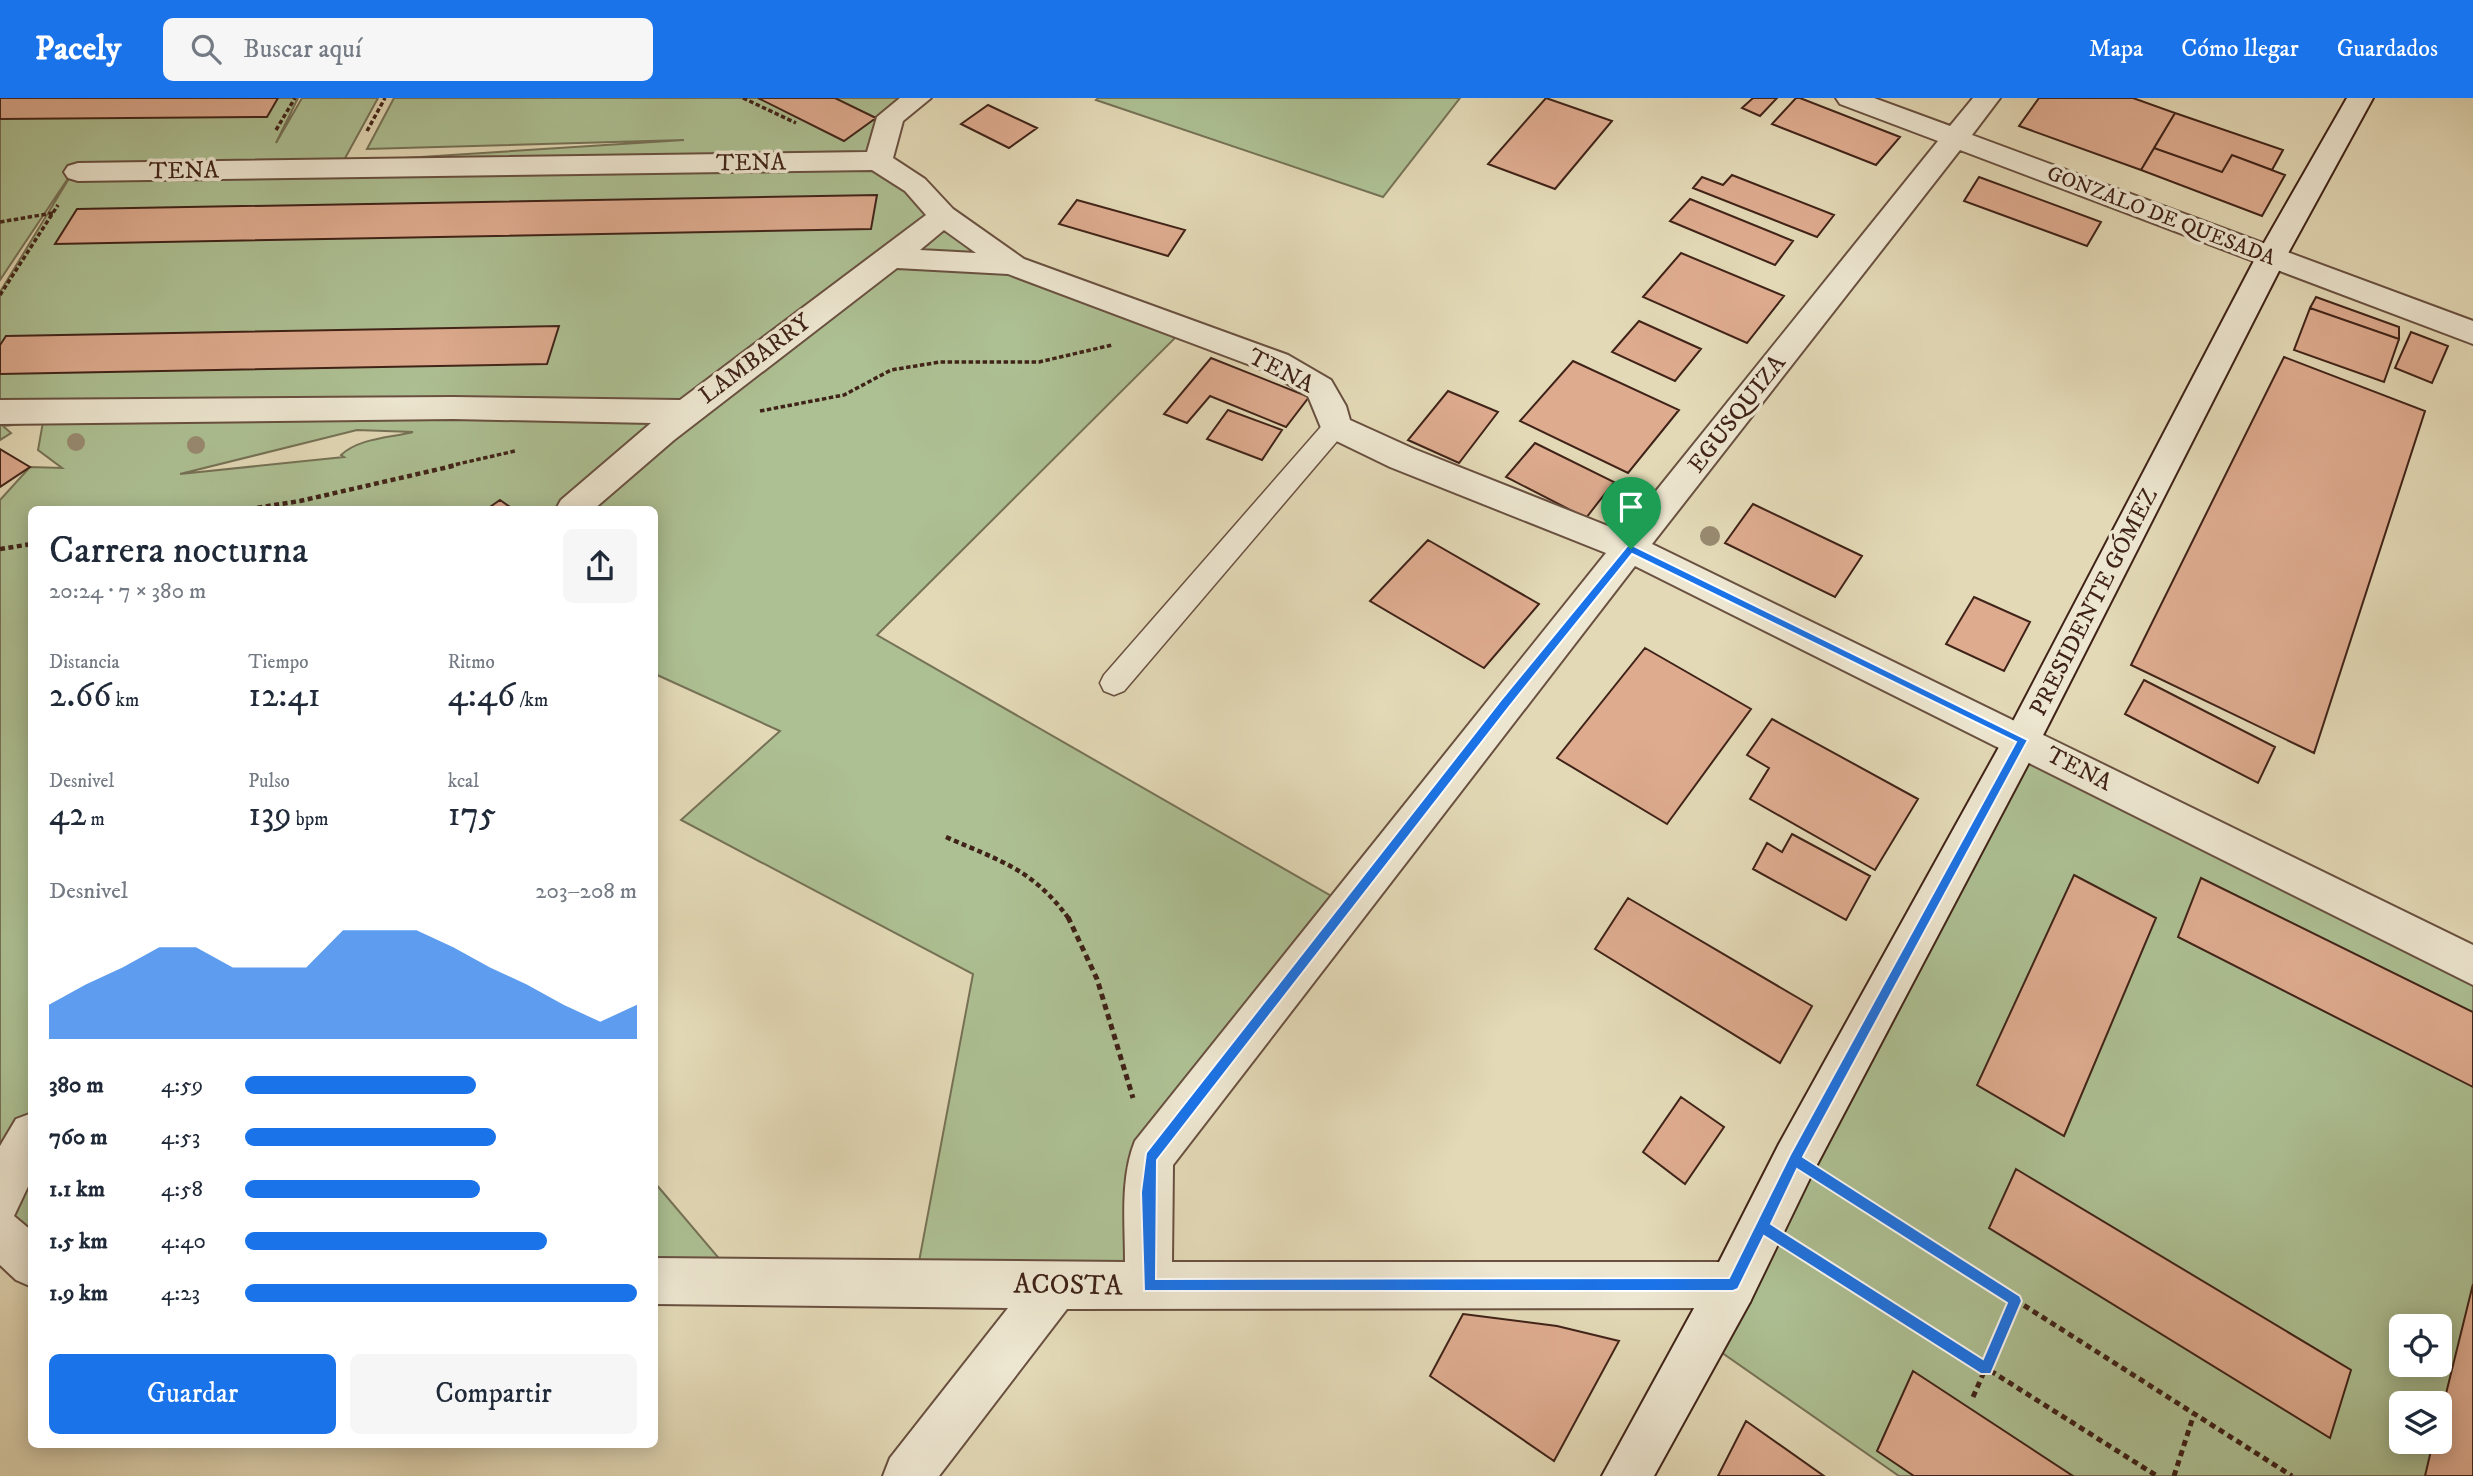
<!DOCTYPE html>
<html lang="es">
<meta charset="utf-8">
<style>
:root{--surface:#fff;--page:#f6f6f7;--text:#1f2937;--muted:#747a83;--accent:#1a73e8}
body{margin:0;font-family:"IM FELL DW Pica",serif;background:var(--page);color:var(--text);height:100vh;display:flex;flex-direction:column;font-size:26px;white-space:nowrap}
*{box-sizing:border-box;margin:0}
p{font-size:23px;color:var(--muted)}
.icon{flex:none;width:38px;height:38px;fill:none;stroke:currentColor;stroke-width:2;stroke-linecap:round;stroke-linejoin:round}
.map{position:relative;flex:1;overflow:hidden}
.drawer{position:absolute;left:28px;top:408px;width:630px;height:942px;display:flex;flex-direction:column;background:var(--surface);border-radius:10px;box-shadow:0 4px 18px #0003}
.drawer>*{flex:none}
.controls{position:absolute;left:2389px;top:1216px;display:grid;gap:14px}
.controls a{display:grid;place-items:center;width:63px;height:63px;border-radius:10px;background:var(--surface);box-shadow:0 4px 18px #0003;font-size:35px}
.pin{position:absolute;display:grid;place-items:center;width:60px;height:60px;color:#fff;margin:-72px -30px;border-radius:50% 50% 50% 0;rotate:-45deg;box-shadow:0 0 7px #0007}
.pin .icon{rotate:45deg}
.round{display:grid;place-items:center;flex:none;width:74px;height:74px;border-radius:10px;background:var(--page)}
.headline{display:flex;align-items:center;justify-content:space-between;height:119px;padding:0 21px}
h1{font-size:38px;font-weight:600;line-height:52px}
.figures{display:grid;grid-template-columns:repeat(3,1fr);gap:10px;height:119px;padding:7px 21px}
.figures div{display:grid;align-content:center}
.figures b{font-size:35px;font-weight:600}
.figures small{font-size:19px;font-weight:400}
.figures p{font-size:19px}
.chart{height:196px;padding:14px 21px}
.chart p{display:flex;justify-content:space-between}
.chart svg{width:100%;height:126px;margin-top:7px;fill:var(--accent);opacity:.7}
.button{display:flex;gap:14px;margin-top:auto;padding:14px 21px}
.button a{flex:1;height:80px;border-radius:10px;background:var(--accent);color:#fff;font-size:28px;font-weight:600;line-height:80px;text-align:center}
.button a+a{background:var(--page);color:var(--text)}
ul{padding:0 21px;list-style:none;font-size:23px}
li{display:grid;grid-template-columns:112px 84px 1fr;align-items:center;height:52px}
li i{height:18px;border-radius:9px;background:var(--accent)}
header{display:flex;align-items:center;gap:42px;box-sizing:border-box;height:98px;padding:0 35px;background:var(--accent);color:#fff}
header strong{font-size:33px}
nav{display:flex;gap:38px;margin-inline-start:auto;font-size:24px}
.search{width:490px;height:63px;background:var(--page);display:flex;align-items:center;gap:18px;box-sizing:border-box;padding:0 24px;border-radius:10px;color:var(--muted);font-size:26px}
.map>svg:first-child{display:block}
.green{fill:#adc093;stroke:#767256;stroke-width:2;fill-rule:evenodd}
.building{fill:#deab8f;stroke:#402318;stroke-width:2}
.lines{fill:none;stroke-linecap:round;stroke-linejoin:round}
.lane-casing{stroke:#695040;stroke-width:3}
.street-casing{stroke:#695040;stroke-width:4}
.secondary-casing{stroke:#402318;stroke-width:4}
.path-far2{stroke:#402318;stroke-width:3.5;stroke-dasharray:4.5 2.5;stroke-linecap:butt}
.path-far1{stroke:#402318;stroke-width:4.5;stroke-dasharray:5 3.5;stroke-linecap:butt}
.path{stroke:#402318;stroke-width:5;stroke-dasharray:6 4.5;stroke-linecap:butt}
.lane{fill:#ede6d0;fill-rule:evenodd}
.street{fill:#ede6d0;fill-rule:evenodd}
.secondary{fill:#ede6d0;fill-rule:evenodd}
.tree{fill:#988a70}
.route{fill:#1a73e8;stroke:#fff;stroke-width:2;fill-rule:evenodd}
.labels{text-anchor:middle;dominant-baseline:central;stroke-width:7;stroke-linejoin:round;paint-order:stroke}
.far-street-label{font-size:21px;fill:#402318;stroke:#ede6d0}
.street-label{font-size:24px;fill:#402318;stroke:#ede6d0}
.near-street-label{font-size:28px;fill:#402318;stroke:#ede6d0}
</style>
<header>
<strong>Pacely</strong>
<div class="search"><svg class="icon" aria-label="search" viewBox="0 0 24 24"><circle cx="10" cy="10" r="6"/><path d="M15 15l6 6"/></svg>Buscar aquí</div>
<nav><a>Mapa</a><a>Cómo llegar</a><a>Guardados</a></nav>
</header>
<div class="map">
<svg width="2473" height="1378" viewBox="0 0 2473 1378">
<rect width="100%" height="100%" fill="#e3d9b6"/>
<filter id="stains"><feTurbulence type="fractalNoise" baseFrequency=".00286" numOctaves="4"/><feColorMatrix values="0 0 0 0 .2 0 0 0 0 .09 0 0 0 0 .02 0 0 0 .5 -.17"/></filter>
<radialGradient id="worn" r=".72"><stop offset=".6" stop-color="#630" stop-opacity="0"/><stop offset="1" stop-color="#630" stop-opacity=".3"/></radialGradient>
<!-- green -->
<path class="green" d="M0,0H298L276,45L302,0H378L343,64L684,42L367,51L394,0H918L891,19L878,63L1014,168L1184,231L877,537L1347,807L1151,1059L1149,1188L915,1185L973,876L681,722L780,633L655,576L654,411H32L31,1148L0,1131V402L30,369L62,370L38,352L43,324L3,328L11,335L0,342V194L79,64L0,182ZM357,332L413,334C390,340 359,340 341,357L344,359L180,376Z
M1098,0H1460L1383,99L1096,2Z
M2031,646L2473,861V1378H1899L1695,1236ZM2401,1228H2440V1267H2401ZM2401,1306H2440V1344H2401Z
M655,1085L739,1184L655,1183Z"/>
<!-- building -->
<path class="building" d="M0,0H278L267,19L0,21Z
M758,0H835L876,20L844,43Z
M1546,0L1612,23L1555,91L1488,66Z
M1753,0H1777L1760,18L1742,10Z
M1796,0H1800L1900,39L1876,67L1772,26Z
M2039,0H2133L2175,15L2141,72L2019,28Z
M988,7L1037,30L1009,50L961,26Z
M2175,15L2283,52L2272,72L2232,57L2222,74L2154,50Z
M2154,50L2222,74L2232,57L2285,77L2262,118L2141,72Z
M1732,77L1834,117L1817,139L1693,90L1702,79L1723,87Z
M1979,79L2101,124L2087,148L1964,103Z
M877,97L871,131L55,146L77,111Z
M1690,101L1793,143L1775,167L1670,123Z
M1077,102L1185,132L1168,158L1059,126Z
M1681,155L1784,198L1747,245L1643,199Z
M2316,199L2399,229V241L2310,210Z
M2310,210L2399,241L2384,284L2294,252Z
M1639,223L1701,251L1675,283L1612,254Z
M559,228L547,266L0,276V247L6,238Z
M2411,234L2448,248L2432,285L2395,270Z
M2284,259L2425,313L2314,655L2131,567Z
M1211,260L1309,299L1286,329L1210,298L1187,325L1164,316Z
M1573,263L1679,312L1628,375L1520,323Z
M1448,293L1498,314L1459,365L1408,342Z
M1228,312L1282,332L1262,362L1207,341Z
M1535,345L1614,384L1586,420L1506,379Z
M0,351L30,369L0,389Z
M500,402L513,411H487Z
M1753,406L1862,458L1835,499L1725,445Z
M1428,442L1539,506L1484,570L1370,503Z
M1974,499L2030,524L2004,573L1946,546Z
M1645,550L1751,611L1667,726L1557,660Z
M2144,582L2275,649L2258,685L2125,616Z
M1772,621L1918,701L1875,772L1750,701L1769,670L1747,657Z
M1792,736L1870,778L1846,822L1753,771L1767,745L1782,754Z
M2074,777L2156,820L2064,1038L1977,987Z
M2201,780L2473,914V989L2178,839Z
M1628,800L1812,908L1780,965L1595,851Z
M1681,999L1724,1029L1685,1086L1643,1054Z
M2016,1071L2351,1272L2330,1340L1989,1130Z
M2473,1186V1378H2425L2433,1344H2440V1320Z
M1463,1216L1557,1228L1619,1243L1554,1363L1430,1278Z
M1913,1273L2073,1378H1914L1877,1353Z
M1746,1323L1824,1378H1718Z"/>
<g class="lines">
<defs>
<path id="lane" d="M1335,320L1344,323L1348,329L1344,335L1124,593L1114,597L1104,593L1100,585L1104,577L1326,323Z"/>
<path id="street" d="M900,0H931L903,23L893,60L925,81L953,111L1024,161L1288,257L1331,282L1346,308L1350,322L1414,351L1623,434L1938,43L1840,6L1836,0H1874L1950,28L1973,0H2000L1972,37L2473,223V246L1960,52L1652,446L2473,847V887L1635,468L1173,1067L1172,1164H1733L1750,1170L1756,1187L1750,1204L1733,1210L1067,1211L939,1378H883L890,1360L1008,1210L654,1206V1160L1125,1164C1125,1125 1120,1080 1135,1043L1606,455L1390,369L1324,337L1308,298L1266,273L1008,176L897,170L674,342L594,411H556L561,402L651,325L453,321L0,326V302L453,299L680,302L926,117L905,93L872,72L78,83L68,80L64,74L68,68L78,65L867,54L877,19ZM944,132L976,155L920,152Z
M32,1015V1080L14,1118L32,1133V1189L16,1182L0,1167V1048L16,1021Z"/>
<path id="secondary" d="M2347,0H2373L2286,159L2035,653L1811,1078L1750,1204L1654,1378H1602L1716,1170L1779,1046L2009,631L2256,159Z"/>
</defs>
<!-- lane casing -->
<use href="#lane" class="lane-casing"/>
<!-- street casing -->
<use href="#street" class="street-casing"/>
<!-- secondary casing -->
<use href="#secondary" class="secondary-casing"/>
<!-- path-far2 -->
<path class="path-far2" d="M743,0L796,25
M276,32L295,0
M367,33L385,0
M0,124L53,115
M0,197L58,107
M760,313L844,297L891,272L940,264H1039L1112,247
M449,368L515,353"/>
<!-- path-far1 -->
<path class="path-far1" d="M249,411L300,403L457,367
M0,451L32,446
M946,739C1000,763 1033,771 1069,821"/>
<!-- path -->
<path class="path" d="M1068,819L1097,881L1133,1000
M1838,1089L2292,1378
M1804,1155L2157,1378
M1973,1299L2015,1203
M2174,1378L2194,1316"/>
<!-- lane -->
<use href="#lane" class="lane"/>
<!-- street -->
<use href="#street" class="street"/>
<!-- secondary -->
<use href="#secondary" class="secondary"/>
</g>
<!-- trees -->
<g class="tree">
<circle cx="76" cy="344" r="9"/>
<circle cx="196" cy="347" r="9"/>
<circle cx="1710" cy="438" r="10"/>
</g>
<!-- route -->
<path class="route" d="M1627,448H1634L2028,642L1803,1059L2020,1198L2022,1203L1991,1276H1981L1764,1138L1738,1191L1733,1193H1144L1141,1094L1146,1055L1501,602ZM1632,456L2016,644L1790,1057L1729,1180L1156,1181L1157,1062L1509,609ZM1797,1071L2007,1205L1983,1261L1771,1126Z"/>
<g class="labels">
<!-- far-street labels -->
<g class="far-street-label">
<text transform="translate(2161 118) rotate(21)">GONZALO DE QUESADA</text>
</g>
<!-- street labels -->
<g class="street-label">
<text transform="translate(751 65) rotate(-1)">TENA</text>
<text transform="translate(184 73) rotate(-1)">TENA</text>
<text transform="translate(755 261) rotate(-37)">LAMBARRY</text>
<text transform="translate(1281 273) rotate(27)">TENA</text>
<text transform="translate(1737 316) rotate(-52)">EGUSQUIZA</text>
<text transform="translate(2094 504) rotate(-63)">PRESIDENTE GÓMEZ</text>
<text transform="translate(2079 671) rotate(27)">TENA</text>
</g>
<!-- near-street labels -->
<g class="near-street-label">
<text transform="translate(1068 1187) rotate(1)">ACOSTA</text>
</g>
</g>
<rect width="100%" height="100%" filter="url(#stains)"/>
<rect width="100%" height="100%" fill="url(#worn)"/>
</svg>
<div class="controls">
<a><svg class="icon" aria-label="locate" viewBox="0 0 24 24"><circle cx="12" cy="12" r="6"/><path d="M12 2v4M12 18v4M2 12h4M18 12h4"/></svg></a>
<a><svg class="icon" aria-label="layers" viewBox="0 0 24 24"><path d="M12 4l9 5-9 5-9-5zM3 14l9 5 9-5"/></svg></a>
</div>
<div class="pin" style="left:1631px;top:451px;background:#1e9e55"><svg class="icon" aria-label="arrive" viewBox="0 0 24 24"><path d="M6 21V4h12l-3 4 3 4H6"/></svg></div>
<section class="drawer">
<div class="headline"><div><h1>Carrera nocturna</h1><p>20:24 · 7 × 380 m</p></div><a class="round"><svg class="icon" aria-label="share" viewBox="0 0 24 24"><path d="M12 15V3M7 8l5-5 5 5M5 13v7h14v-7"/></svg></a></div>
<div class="figures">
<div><p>Distancia</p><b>2.66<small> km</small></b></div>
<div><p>Tiempo</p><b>12:41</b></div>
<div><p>Ritmo</p><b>4:46<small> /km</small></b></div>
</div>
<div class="figures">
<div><p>Desnivel</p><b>42<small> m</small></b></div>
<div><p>Pulso</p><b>139<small> bpm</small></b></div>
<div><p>kcal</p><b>175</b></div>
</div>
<div class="chart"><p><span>Desnivel</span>203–208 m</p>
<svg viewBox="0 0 160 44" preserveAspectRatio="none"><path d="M0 44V32L10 25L20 19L30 12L40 12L50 19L60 19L70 19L80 6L90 6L100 6L110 12L120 19L130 25L140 32L150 38L160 32V44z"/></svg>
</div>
<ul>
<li><b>380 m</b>4:59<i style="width:59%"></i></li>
<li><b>760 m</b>4:53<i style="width:64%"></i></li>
<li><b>1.1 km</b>4:58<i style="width:60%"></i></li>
<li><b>1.5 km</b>4:40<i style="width:77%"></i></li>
<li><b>1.9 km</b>4:23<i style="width:100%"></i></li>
</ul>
<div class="button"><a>Guardar</a><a>Compartir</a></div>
</section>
</div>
